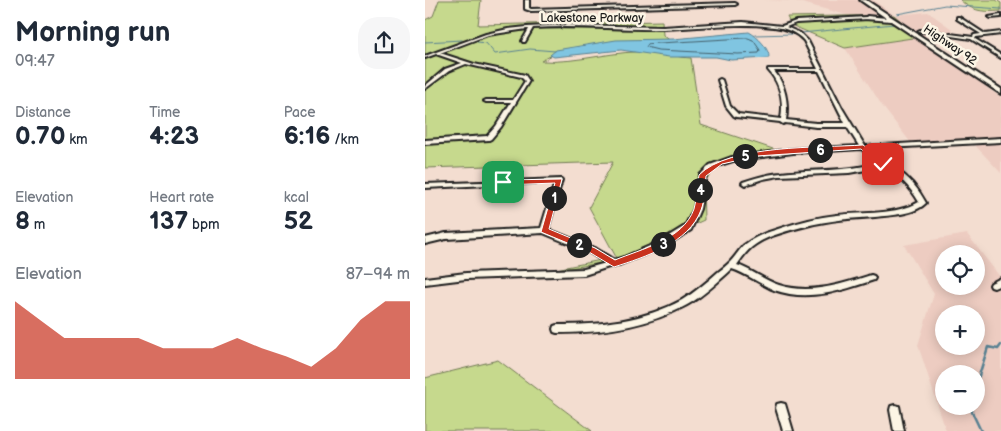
<!DOCTYPE html>
<meta charset="utf-8">
<style>
:root{--surface:#fff;--page:#f6f6f7;--text:#1f2937;--muted:#747a83;--accent:#c8321e}
body{margin:0;font-family:"Balsamiq Sans",sans-serif;background:var(--page);color:var(--text);height:100vh;display:flex;flex-direction:column;font-size:19px;white-space:nowrap}
*{box-sizing:border-box;margin:0}
p{font-size:16px;color:var(--muted)}
.icon{flex:none;width:28px;height:28px;fill:none;stroke:currentColor;stroke-width:2;stroke-linecap:round;stroke-linejoin:round}
.map{position:relative;flex:1;overflow:hidden}
.side{display:flex;flex-direction:column;background:var(--surface);width:425px}
.side>*{flex:none}
.tools{position:absolute;left:510px;top:245px;display:grid;gap:10px}
.tools a{display:grid;place-items:center;width:50px;height:50px;border-radius:50%;background:var(--surface);box-shadow:0 2px 12px #0003;font-size:25px}
.pin{position:absolute;display:grid;place-items:center;width:42px;height:42px;color:#fff;margin:-21px;border-radius:10px;box-shadow:0 2px 8px #0006}
.km{position:absolute;width:25px;height:25px;margin:-12px;border-radius:50%;background:#222;color:#fff;font-size:14px;line-height:25px;text-align:center}
.round{display:grid;place-items:center;flex:none;width:52px;height:52px;border-radius:20px;background:var(--page)}
.headline{display:flex;align-items:center;justify-content:space-between;height:85px;padding:0 15px}
h1{font-size:28px;font-weight:700;line-height:38px}
.stats{display:grid;grid-template-columns:repeat(3,1fr);gap:8px;height:85px;padding:5px 15px}
.stats div{display:grid;align-content:center}
.stats b{font-size:25px;font-weight:700}
.stats small{font-size:14px;font-weight:400}
.stats p{font-size:14px}
.chart{height:140px;padding:10px 15px}
.chart p{display:flex;justify-content:space-between}
.chart svg{width:100%;height:90px;margin-top:5px;fill:var(--accent);opacity:.7}
main{display:flex;flex:1;min-height:0}
.map>svg:first-child{display:block}
.built{fill:#edccc1;fill-rule:evenodd}
.green{fill:#c6d98d;stroke:#717a54}
.water{fill:#80c5e1;stroke:#588192}
.lines{fill:none;stroke-linecap:round;stroke-linejoin:round}
.shore{stroke:#44606b;stroke-width:1}
.stream-far1{stroke:#588192;stroke-width:1}
.stream{stroke:#588192;stroke-width:2.5}
.minor-casing{stroke:#1c1c1c;stroke-width:4}
.primary-casing{stroke:#1c1c1c;stroke-width:4}
.minor{fill:#fcf5e5;fill-rule:evenodd}
.primary{fill:#fcf5e5;fill-rule:evenodd}
.route{fill:#c8321e;stroke:#fff}
.labels{text-anchor:middle;dominant-baseline:central;stroke-width:5;stroke-linejoin:round;paint-order:stroke}
.far-street-label{font-size:12px;fill:#1c1c1c;stroke:#fcf5e5}
</style>
<main>
<section class="side">
<div class="headline"><div><h1>Morning run</h1><p>09:47</p></div><a class="round"><svg class="icon" aria-label="share" viewBox="0 0 24 24"><path d="M12 15V3M7 8l5-5 5 5M5 13v7h14v-7"/></svg></a></div>
<div class="stats">
<div><p>Distance</p><b>0.70<small> km</small></b></div>
<div><p>Time</p><b>4:23</b></div>
<div><p>Pace</p><b>6:16<small> /km</small></b></div>
</div>
<div class="stats">
<div><p>Elevation</p><b>8<small> m</small></b></div>
<div><p>Heart rate</p><b>137<small> bpm</small></b></div>
<div><p>kcal</p><b>52</b></div>
</div>
<div class="chart"><p><span>Elevation</span>87–94 m</p>
<svg viewBox="0 0 160 44" preserveAspectRatio="none"><path d="M0 44V6L10 15L20 24L30 24L40 24L50 24L60 29L70 29L80 29L90 24L100 29L110 33L120 38L130 29L140 15L150 6L160 6V44z"/></svg>
</div>
</section>
<div class="map">
<svg width="576" height="431" viewBox="0 0 576 431">
<rect width="100%" height="100%" fill="#f3ddd0"/>
<filter id="ink" filterUnits="userSpaceOnUse"><feTurbulence type="fractalNoise" baseFrequency=".02" numOctaves="2"/><feDisplacementMap in="SourceGraphic" scale="10" xChannelSelector="R" yChannelSelector="G"/><feConvolveMatrix kernelMatrix="1 2 1 2 8 2 1 2 1" color-interpolation-filters="sRGB"/></filter>
<g filter="url(#ink)">
<!-- built -->
<path class="built" d="M339,0H448L469,15L503,12L527,29L528,35L505,33L495,37L564,80L562,88L576,97V173L546,141L486,143L458,107L420,48L494,37L469,15L425,16L370,1Z
M542,234L576,278V431H521L493,345L509,294L479,245ZM519,254H551V286H519ZM519,314H551V346H519ZM519,374H551V406H519Z"/>
<!-- green -->
<path class="green" d="M14,0H56L53,25L237,21L238,35L247,42L133,52L116,61C153,64 191,49 228,52C241,53 253,58 266,58L276,125L357,152L308,156L296,163L278,183L279,220L188,261L91,277L191,257L164,207L188,162L0,168V20L8,16Z
M535,0H571L576,3V11C559,12 548,12 535,0Z
M469,15L494,37L420,48L366,25L362,17Z
M73,360L167,431H0V378Z"/>
<!-- water -->
<path class="water" d="M324,32C332,36 345,49 344,58L306,60L291,57H244L196,50L129,57L125,55L131,50L191,40L248,39Z"/>
<g class="lines">
<!-- shore -->
<path class="shore" d="M323,38L328,40L335,50L334,53L313,54L233,50L221,47L223,44Z"/>
<!-- stream-far1 -->
<path class="stream-far1" d="M472,14L520,5L576,9
M376,33L469,24
M330,35L369,34
M0,42L37,40
M52,42L61,43L70,54L105,49L130,51"/>
<!-- stream -->
<path class="stream" d="M551,385L563,347L573,349L576,345
M547,406V412L556,431"/>
<defs>
<path id="minor" d="M100,0H104V8L106,9L310,3L312,4L310,5L106,11L100,9Z
M576,15V17L566,18L564,17Z
M442,17L443,19L371,23L361,27L375,33L383,41L417,108L440,146L576,138V142L442,149C451,158 462,163 472,170C485,178 494,190 501,203C489,215 466,215 450,217C419,219 396,221 366,230C352,234 338,238 327,247C321,252 316,259 312,265C327,270 339,280 354,285C385,295 417,284 446,275L449,276L450,278L449,280C416,291 383,302 349,290C335,284 322,274 307,269C293,282 278,296 262,305C222,327 177,333 132,333L129,332L128,329L129,326L132,325C175,325 219,321 257,300C270,292 282,282 293,272C297,269 301,266 305,262C310,257 314,250 319,245C328,238 339,233 350,230C370,223 391,217 412,215C438,212 472,215 494,202C485,186 473,175 457,166L441,170L424,173L354,176L338,179L320,185L317,183L318,182C330,178 343,174 356,173C389,169 421,172 453,163L443,156L437,149L368,153L308,161L289,167L281,175L275,209L266,230L240,246L189,267L187,266L159,275L41,279L0,284V278L41,273L159,269L181,263L164,252L118,233L21,239L0,244V238L21,233L116,228L130,182L0,188V184L136,179L137,180L123,229L170,248L189,260L199,257L234,242L260,226L269,209L275,175L285,165L307,157L368,149L434,146L422,127H391L360,123L358,124L355,122L311,117L309,116L301,106L293,80L295,79L297,80L305,106L313,114L356,119C359,101 355,83 343,70V69H393L379,41C371,32 361,28 349,27C312,22 275,28 238,29C194,30 151,25 108,28L100,42H98L97,41L104,29H102L63,35L15,53L49,64L100,75L104,81L76,127L66,139L64,140L0,144V140L62,136L71,126L86,102H61L59,101L61,100H88L100,81L96,77L41,64L24,71L0,89V86L20,69L37,63L11,54L0,58V56L61,34L83,29L102,27L141,25L238,27L318,22L357,26L371,21ZM349,71H394L420,123H391L361,120C364,103 360,84 349,71Z
M532,17H534L560,34L576,32V34L551,37L550,39L576,55V58L546,39L493,31L495,30L548,37L549,35L556,34L532,19Z
M576,278V285L569,288L566,287L565,285L566,283Z
M356,403L360,404L368,431H358L351,408L352,404Z
M470,405L474,406L479,431H469L465,410L466,406Z"/>
<path id="primary" d="M435,0H441L576,89V94L466,21L440,19L442,16L461,18Z"/>
</defs>
<!-- minor casing -->
<use href="#minor" class="minor-casing"/>
<!-- primary casing -->
<use href="#primary" class="primary-casing"/>
<!-- minor -->
<use href="#minor" class="minor"/>
<!-- primary -->
<use href="#primary" class="primary"/>
</g>
</g>
<!-- route -->
<path class="route" d="M438,145L460,163V166H455L436,149L332,156L297,164L281,176C280,186 280,200 276,210C264,243 220,257 189,267L164,252L116,232L130,183L78,185L75,182L78,180L137,179L124,229L170,248L190,260C216,249 258,240 269,209C272,199 272,186 274,175C304,144 395,148 438,145Z"/>
<g class="labels">
<!-- far-street labels -->
<g class="far-street-label">
<text x="167" y="18">Lakestone Parkway</text>
<text transform="translate(525 45) rotate(34)">Highway 92</text>
</g>
</g>
</svg>
<div class="tools">
<a><svg class="icon" aria-label="locate" viewBox="0 0 24 24"><circle cx="12" cy="12" r="6"/><path d="M12 2v4M12 18v4M2 12h4M18 12h4"/></svg></a>
<a>+</a>
<a>−</a>
</div>
<div class="pin" style="left:78px;top:182px;background:#1e9e55"><svg class="icon" aria-label="arrive" viewBox="0 0 24 24"><path d="M6 21V4h12l-3 4 3 4H6"/></svg></div>
<div class="pin" style="left:458px;top:164px;background:#d93025"><svg class="icon" aria-label="check" viewBox="0 0 24 24"><path d="M5 12l5 5 9-10"/></svg></div>
<b class="km" style="left:129px;top:198px">1</b>
<b class="km" style="left:154px;top:245px">2</b>
<b class="km" style="left:238px;top:244px">3</b>
<b class="km" style="left:275px;top:190px">4</b>
<b class="km" style="left:320px;top:156px">5</b>
<b class="km" style="left:395px;top:150px">6</b>
</div>
</main>
